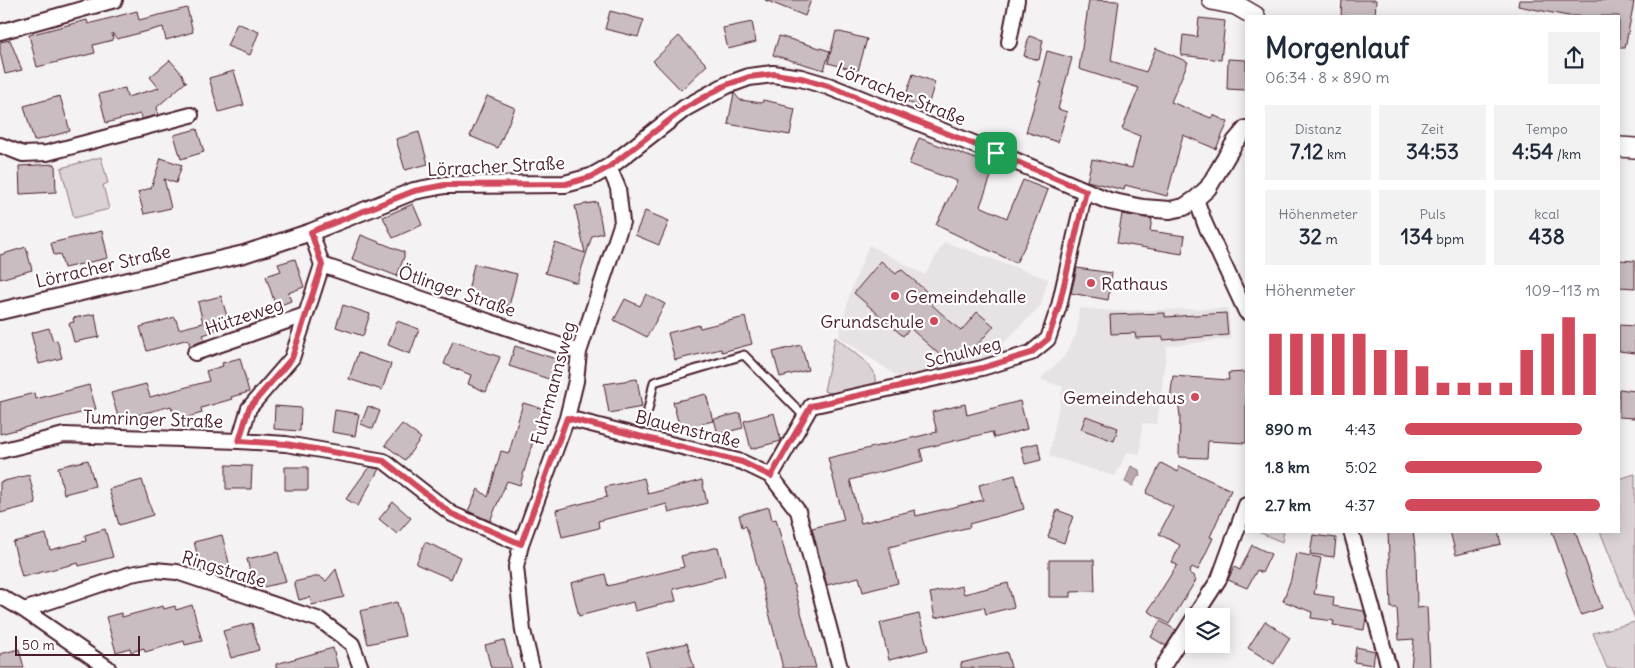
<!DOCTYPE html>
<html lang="de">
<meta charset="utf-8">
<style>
:root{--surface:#fff;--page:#f2f2f3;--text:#1f2937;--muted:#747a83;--accent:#d1495b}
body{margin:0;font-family:Delius,sans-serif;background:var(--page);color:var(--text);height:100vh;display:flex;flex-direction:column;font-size:19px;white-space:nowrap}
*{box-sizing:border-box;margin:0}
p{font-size:16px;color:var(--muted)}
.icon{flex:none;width:28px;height:28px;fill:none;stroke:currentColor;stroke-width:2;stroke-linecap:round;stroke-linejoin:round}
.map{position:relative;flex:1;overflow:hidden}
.side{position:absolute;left:1245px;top:15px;width:375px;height:518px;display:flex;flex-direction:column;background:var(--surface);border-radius:0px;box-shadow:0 2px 12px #0003}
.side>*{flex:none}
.fabs{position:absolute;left:1185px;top:608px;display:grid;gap:10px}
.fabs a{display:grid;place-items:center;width:45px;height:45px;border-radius:0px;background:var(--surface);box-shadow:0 2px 12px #0003;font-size:25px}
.scale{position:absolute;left:15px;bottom:12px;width:125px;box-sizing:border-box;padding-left:5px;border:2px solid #4a1f2b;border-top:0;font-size:14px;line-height:18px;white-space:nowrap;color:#4a1f2b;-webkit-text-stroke:4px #fff;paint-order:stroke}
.pin{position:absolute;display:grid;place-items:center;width:42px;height:42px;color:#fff;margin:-21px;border-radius:10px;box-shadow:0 2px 8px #0006}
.round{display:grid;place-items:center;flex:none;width:52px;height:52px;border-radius:0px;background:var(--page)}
.summary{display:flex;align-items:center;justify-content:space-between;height:85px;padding:0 20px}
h1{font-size:28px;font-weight:700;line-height:38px}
.metrics{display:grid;grid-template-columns:repeat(3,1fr);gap:8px;height:85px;padding:5px 20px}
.metrics div{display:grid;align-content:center;border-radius:0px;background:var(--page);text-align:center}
.metrics b{font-size:21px;font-weight:700}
.metrics small{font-size:14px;font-weight:400}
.metrics p{font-size:14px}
.chart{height:140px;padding:10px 20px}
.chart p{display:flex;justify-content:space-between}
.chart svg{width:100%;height:90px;margin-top:5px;stroke:var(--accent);stroke-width:6}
ul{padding:0 20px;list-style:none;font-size:16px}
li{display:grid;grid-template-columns:80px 60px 1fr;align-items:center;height:38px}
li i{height:12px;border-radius:6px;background:var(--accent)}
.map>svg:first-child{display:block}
.built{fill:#e7e2e3}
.green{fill:#dbd2d5;stroke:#927880}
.water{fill:#baa9ae;stroke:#8d727a}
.building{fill:#cabdc1;stroke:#4a1f2b}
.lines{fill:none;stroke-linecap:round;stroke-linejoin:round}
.service-casing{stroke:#4a1f2b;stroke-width:11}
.minor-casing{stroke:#4a1f2b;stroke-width:18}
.tertiary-casing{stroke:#4a1f2b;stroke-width:20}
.secondary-casing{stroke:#4a1f2b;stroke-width:22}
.service{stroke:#fff;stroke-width:7}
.minor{stroke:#fff;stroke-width:14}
.tertiary{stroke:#fff;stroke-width:16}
.secondary{stroke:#fff;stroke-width:19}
.route-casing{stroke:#fff;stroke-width:10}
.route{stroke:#d1495b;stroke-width:6}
.poi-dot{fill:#d1495b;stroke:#fff;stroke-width:2}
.labels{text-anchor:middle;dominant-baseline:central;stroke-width:4.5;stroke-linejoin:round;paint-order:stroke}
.street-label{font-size:18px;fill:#4a1f2b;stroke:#fff}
.poi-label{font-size:18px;fill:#4a1f2b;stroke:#fff;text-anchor:start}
</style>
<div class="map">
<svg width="1635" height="668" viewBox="0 0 1635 668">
<rect width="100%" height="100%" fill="#f4f2f2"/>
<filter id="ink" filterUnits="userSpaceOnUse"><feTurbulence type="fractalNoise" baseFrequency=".02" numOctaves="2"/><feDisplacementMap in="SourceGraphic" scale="10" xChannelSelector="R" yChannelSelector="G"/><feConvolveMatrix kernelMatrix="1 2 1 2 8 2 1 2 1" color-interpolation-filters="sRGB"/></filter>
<g filter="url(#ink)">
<!-- built -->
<path class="built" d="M944,242L1048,279L1041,305L1002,345L1008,354L956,369L905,381L839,337L850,293L869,245L925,275Z
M1079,308L1113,311L1228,308L1231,339L1167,346L1157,424L1142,423L1140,454L1127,452L1115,476L1049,456L1063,387L1040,379L1064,357L1077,333Z"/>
<!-- green -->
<path class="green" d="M101,157L108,183L103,185L109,209L74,218L61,168Z
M835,337L868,364L874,372L876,384C859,389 841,398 824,391Z
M1635,474V619L1600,531H1619V479Z
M1256,531H1284L1282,542Z
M1635,622V668H1607L1593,633Z"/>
<!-- water -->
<path class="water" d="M1131,466L1139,470L1140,476L1137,477L1133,486L1125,482Z"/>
<!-- building -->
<path class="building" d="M765,0H811L805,16Z
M1089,0L1119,1L1111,61L1146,72L1156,48L1188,62L1171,102L1211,118L1213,115L1228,122L1216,149L1183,135L1167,196L1125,185L1124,190L1087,181L1092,159L1132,168L1140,136L1122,129L1139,88L1079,69Z
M1342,0H1376L1375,16H1341Z
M1519,0H1624L1634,2L1625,48H1619V16H1568L1518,6Z
M187,8L193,32L166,40L163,27L117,39L112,33L113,40L93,45L95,53L37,67L29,35L87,20L88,24L137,11L139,20Z
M610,11L644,20L638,37L605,29Z
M1199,18L1225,21L1221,60L1181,55L1183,35L1197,37Z
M752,22L756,42L728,49L723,28Z
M237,23L259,32L250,55L227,46Z
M836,31L867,39L858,71L828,63Z
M679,36L707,65L681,90L653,61Z
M779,36L830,51L824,70L773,55Z
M1029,36L1043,40L1039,60L1024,56Z
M10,40L22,70L5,74L0,52V42Z
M1047,51L1072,58L1058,109L1067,112L1058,142L1026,132L1041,82H1039Z
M1228,59L1246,60V90L1227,89Z
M170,60L182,74L185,82L187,81L157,107L158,115L141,119L140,114L106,123L99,94L125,88L127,97L159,88L150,77Z
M234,71L244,105L219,112L209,78Z
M913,74L935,82L927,109L904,101Z
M734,93L740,100L762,103L763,100L786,105V107L795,109L790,135L728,124Z
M60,96L70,131L34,141L24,106Z
M487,96L515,108L498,148L470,136Z
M197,129L204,152L181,159L174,135Z
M419,132L428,164L405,170L396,139Z
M919,138L995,166L980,206L1007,218L1023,180L1048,190L1032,232L1016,263L936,225L957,181L909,164Z
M161,158L182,165L176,183L164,179L171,208L144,214L138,192L151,188Z
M55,164L56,192L20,194L19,166Z
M597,202L603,233L592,236L577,283L545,273L555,243L585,253L575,206Z
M413,204L422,225L393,238L383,217Z
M645,211L669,221L659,245L635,235Z
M1122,214L1152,219L1150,231L1185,236L1182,254L1117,243Z
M102,231L108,258L64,268L60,254L54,255L51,243Z
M361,235L404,252V257L397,276L352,259Z
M26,247L32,270L0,279V255Z
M295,259L304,287L288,293L291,301L276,307L266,276L281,271L278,264Z
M1619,260L1635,261V288L1619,287Z
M881,261L896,274L901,269L935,299L931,304L961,331L977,312L994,326L960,364L952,366L910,328L903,336L854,293Z
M474,264L517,274L509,306L467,296Z
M1077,268L1112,273L1108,300L1071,293Z
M646,294L665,304L647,337L614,320L625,299L640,306Z
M221,296L229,323L214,326L215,331L203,335L205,340L190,346L188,339L147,351L140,327L175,317L179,329L203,323L198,302Z
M343,305L370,314L363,336L336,327Z
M1165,313V317L1226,313L1228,335L1163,340V337L1136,338L1135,333L1111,334L1110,315Z
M95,314L99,337L74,342L69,323L74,322L73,318Z
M745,317L752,344L722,352L721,349L675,360L668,333L699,325L700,328Z
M397,321L419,329L410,354L388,345Z
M1619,325L1635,326V353L1619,351Z
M49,328L53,341L57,340L62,358L39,364L31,333Z
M453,341L500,357L486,392L468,384L471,375L444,364Z
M801,345L808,370L780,377L773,352Z
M515,346L559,360L552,380L509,366Z
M358,353L391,364L382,390L349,379Z
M240,358L249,392L231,397L232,399L201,408L202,413L176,421L171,406L119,420L111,393L146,384L150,397L209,381L206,371L223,366L222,363Z
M1246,372V443L1208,441L1207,458L1179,457L1180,416L1178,400H1170L1173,376L1229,380L1228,373Z
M637,379L642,407L609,413L604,384Z
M89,385L96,409L0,434V402L34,393L36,399Z
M1619,389L1635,391V418L1619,417Z
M706,394L713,421L680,429L673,402Z
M1020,401L1027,429L994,438L992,432L920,449L923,461L850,480L861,523L915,510L916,516L983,500L979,485L1015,475L1024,509L969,524L970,527L889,547L898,583L863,592L859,577L827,585L812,528L844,520L828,458L937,432L932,412L965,404L967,415Z
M523,403L544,409L536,438H534L520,485L507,481L490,521L468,511L478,489L488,497L501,451L509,453Z
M275,406L301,408L300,431L274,429Z
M368,406L380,411L373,429L361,424Z
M335,410L359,414L355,436L332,432Z
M740,413L743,428L718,434L714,419Z
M774,413L781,441L751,449L744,421Z
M1086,416L1118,428L1114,441L1081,429Z
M402,424L421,438L405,460L385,445Z
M1038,443L1041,460L1025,464L1021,447Z
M88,460L95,486L64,494L58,467Z
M1161,463L1178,472L1179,466L1231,490L1210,537L1213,538L1198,570L1192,567L1189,573L1195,577L1194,579L1196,580L1169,624L1148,611L1177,565L1172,562L1180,545L1159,534L1173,507L1146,493Z
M226,465L252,466L251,489H226Z
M285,467H308V490H285Z
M369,467L379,469L358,506L346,499Z
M29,475L36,504L0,513V482Z
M644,478L648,494L702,480L707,503L669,513L667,504L598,521L599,528L562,537L556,510L607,497L605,487Z
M142,480L153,515L119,525L109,489Z
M393,502L411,518L397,534L379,519Z
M769,507L772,520L776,519L816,668H783L754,553L746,526L742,527L739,515Z
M1057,510L1073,516L1064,543L1048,537Z
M105,529L113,557L79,566L78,563L22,577L13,542L46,534L50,550L86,541L85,535Z
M1388,531H1413L1416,553L1417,608L1427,607L1430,668H1411L1414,639L1399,640L1397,608H1391Z
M1450,531H1498L1501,544L1456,555Z
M1552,531H1575L1602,608L1581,615Z
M222,535L230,567L207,573L202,571L194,542Z
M1313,535L1336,538L1334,557L1310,554Z
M425,542L460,557L451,579L416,564Z
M1252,545L1271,554L1262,573L1257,570L1247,588L1228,580L1234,567L1240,570Z
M718,547L725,576L673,589L676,601L635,611L633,602L579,616L571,583L605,574L608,586L684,567L681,556Z
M278,552L286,582L254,589L247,559Z
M1296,553L1321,558L1314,594L1334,597L1333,606L1364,611L1366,617L1364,630L1333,625L1334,621L1311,618L1312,612L1283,601L1291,579Z
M1049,560H1094L1095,591L1071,592V597H1049Z
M336,569L344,597L312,605L310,597L299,600L294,582L319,576L326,581Z
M1008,583L1014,607L986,614L984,607L935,618L930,593L962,586L964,594Z
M397,602L405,636L368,644L360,611Z
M192,605L202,641L185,645L184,641L145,652L144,648L131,652L130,648L116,652L106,617L121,613L122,617L163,606L164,609L175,606L176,610Z
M919,614L928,650L889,660L880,623Z
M1160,621L1176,630L1166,646L1151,637Z
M1265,621L1290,638L1274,664L1248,648Z
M252,623L259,650L231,658L223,631Z
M504,640L512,668H491L485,645Z
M687,643L694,668H650L646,653Z
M1356,647L1375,651L1373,665L1354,662Z
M333,648L338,668H276V664Z
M19,649L24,668H0V654Z
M1007,652L1011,668H961V663Z"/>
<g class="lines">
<defs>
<path id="service" d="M648,410L654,382L744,355L805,417"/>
<path id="minor" d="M0,32L115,0
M1009,42L1017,0
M0,145L23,154L47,153L191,115
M1196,199L1205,224L1246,312
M322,265L579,352
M195,353L305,315
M567,418L742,462L771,476L798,511L840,668
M239,441L249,408L292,358L322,265L311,232
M0,451L64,435L239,441L286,444L384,461L452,514L521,544
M771,476L811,406L982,368L1031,353L1048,339L1059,306L1085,191
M1351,531L1389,668
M0,596L24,610L108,668
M24,610L131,574L154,570L177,572L320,620L352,644L361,668
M1195,616L1219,579L1246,505
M532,668L523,631L516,567L521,544L567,418L576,381L579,352L622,222L618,188L609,167
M1162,668L1194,618"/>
<path id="tertiary" d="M0,311L244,254L311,232L414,191L445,185L565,184L591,177L609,167L685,108L727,85L749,77L773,74L801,78L828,86L996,153L1109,201L1143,208L1170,210L1184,207L1196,199L1208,188L1235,142L1246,129"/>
<path id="secondary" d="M1212,0L1236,5L1255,16
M1619,147L1635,148"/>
</defs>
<!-- service casing -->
<use href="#service" class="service-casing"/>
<!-- minor casing -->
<use href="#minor" class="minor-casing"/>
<!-- tertiary casing -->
<use href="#tertiary" class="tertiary-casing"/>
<!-- secondary casing -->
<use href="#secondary" class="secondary-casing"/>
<!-- service -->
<use href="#service" class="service"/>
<!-- minor -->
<use href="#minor" class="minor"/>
<!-- tertiary -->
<use href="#tertiary" class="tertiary"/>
<!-- secondary -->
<use href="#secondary" class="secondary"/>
</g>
</g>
<g class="lines" filter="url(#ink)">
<defs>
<path id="route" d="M774,74L801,78L828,86L996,153L1086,191L1059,306L1048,339L1031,353L982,368L811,406L771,476L742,462L567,418L521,544L452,514L384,461L286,444L239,441L249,408L292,358L322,265L311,232L414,191L445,185L566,184L591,177L609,167L685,108L726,85L749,77Z"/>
</defs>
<!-- route casing -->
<use href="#route" class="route-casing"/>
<!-- route -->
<use href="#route" class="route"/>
</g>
<!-- markers -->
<g class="poi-dot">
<circle cx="1091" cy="283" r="5"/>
<circle cx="895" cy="296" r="5"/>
<circle cx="934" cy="321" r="5"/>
<circle cx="1195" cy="397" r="5"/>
</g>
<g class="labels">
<!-- street labels -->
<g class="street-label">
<text transform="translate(901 94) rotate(22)">Lörracher Straße</text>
<text transform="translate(496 166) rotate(-3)">Lörracher Straße</text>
<text transform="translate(103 266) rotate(-13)">Lörracher Straße</text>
<text transform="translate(457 291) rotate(19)">Ötlinger Straße</text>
<text transform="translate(244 316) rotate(-19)">Hützeweg</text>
<text transform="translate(963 352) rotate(-14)">Schulweg</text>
<text transform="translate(553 383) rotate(-75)">Fuhrmannsweg</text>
<text transform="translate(153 419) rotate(2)">Tumringer Straße</text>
<text transform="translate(688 429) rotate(14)">Blauenstraße</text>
<text transform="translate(224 569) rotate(17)">Ringstraße</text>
</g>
<!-- poi labels -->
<g class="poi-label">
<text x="1101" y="283">Rathaus</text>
<text x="905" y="296">Gemeindehalle</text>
<text x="924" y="321" text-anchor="end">Grundschule</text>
<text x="1185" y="397" text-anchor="end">Gemeindehaus</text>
</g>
</g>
</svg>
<div class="fabs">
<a><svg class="icon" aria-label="layers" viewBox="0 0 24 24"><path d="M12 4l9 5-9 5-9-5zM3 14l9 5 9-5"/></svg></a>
</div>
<div class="scale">50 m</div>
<div class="pin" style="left:996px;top:153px;background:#1e9e55"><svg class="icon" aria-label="arrive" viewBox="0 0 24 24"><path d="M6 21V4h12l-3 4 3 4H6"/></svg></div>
<section class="side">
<div class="summary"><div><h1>Morgenlauf</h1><p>06:34 · 8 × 890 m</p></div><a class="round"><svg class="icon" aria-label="share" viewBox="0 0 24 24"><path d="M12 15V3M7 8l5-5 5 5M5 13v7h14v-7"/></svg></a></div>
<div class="metrics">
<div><p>Distanz</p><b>7.12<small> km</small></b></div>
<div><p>Zeit</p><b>34:53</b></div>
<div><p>Tempo</p><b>4:54<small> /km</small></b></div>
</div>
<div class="metrics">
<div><p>Höhenmeter</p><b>32<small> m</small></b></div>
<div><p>Puls</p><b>134<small> bpm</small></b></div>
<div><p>kcal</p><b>438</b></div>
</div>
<div class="chart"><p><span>Höhenmeter</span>109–113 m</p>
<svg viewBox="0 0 160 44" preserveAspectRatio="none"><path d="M5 44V14M15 44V14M25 44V14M35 44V14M45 44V14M55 44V22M65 44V22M75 44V30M85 44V38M95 44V38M105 44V38M115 44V38M125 44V22M135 44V14M145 44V6M155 44V14"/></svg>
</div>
<ul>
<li><b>890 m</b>4:43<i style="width:91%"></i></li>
<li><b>1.8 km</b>5:02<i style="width:70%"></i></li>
<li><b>2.7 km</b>4:37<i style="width:100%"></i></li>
</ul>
</section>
</div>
